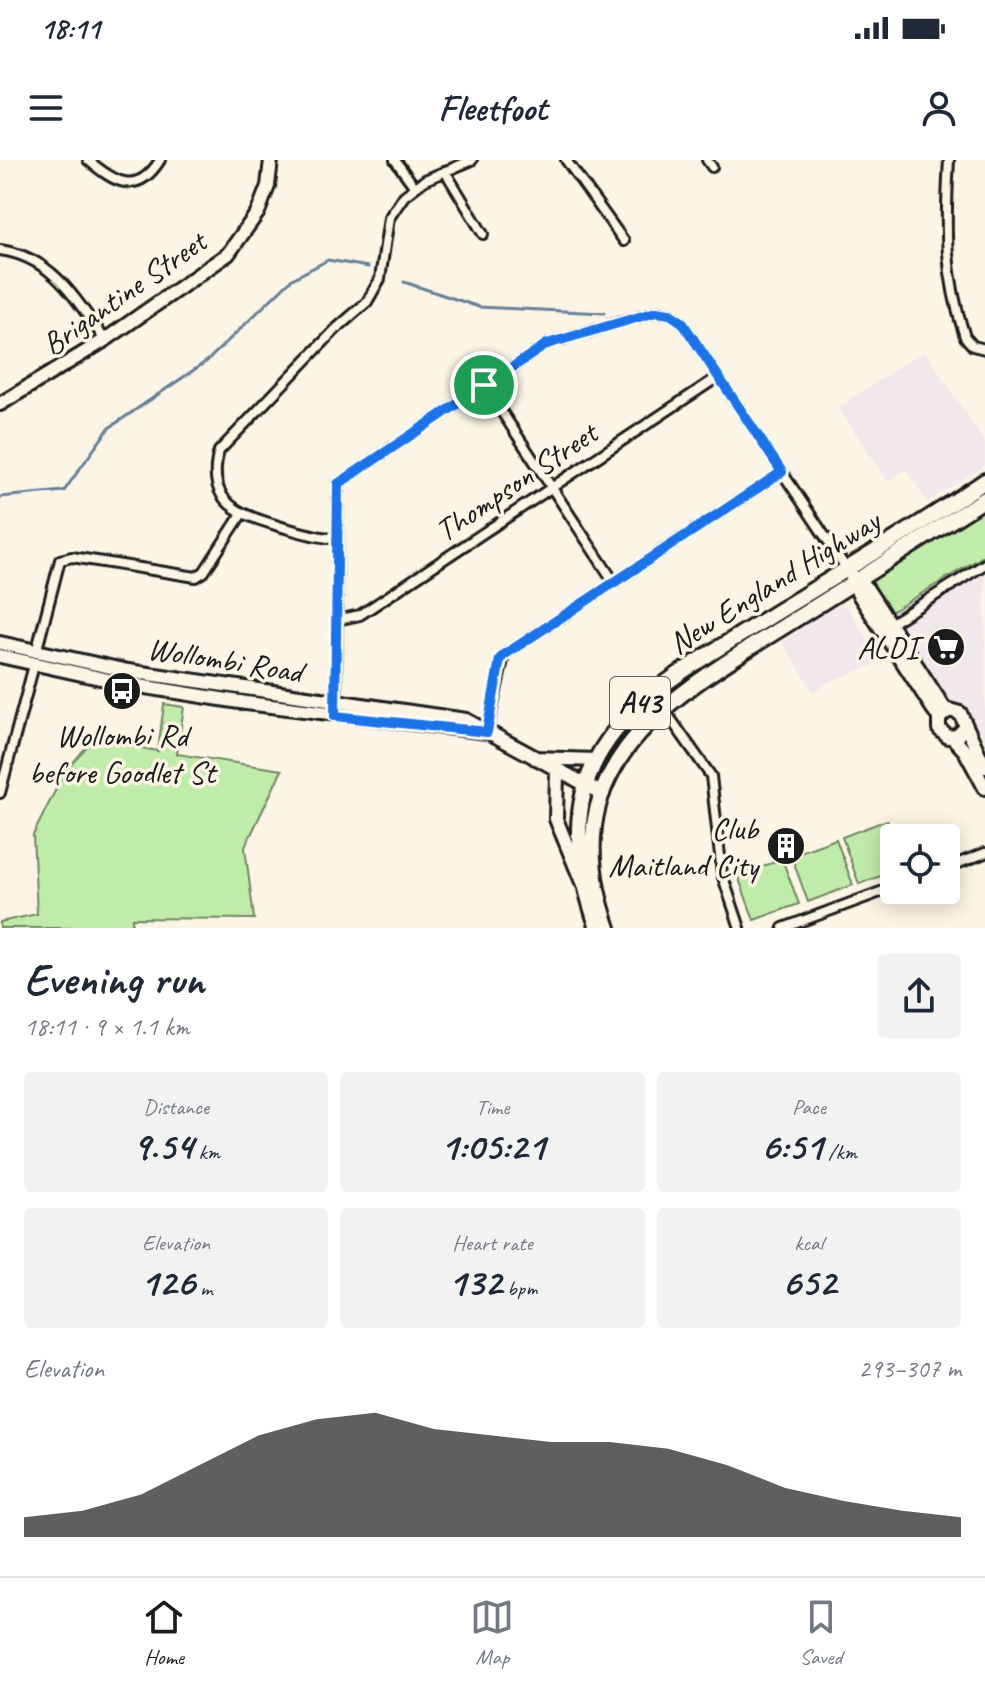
<!DOCTYPE html>
<meta charset="utf-8">
<style>
:root{--surface:#fff;--page:#f2f2f3;--text:#1f2937;--muted:#747a83;--line:#e0e1e3;--accent:#1c1c1c}
body{margin:0;font-family:Caveat,sans-serif;background:var(--page);color:var(--text);height:100vh;display:flex;flex-direction:column;font-size:30px;white-space:nowrap}
*{box-sizing:border-box;margin:0}
p{font-size:26px;color:var(--muted)}
.icon{flex:none;width:44px;height:44px;fill:none;stroke:currentColor;stroke-width:2;stroke-linecap:round;stroke-linejoin:round}
.map{position:relative;height:768px;overflow:hidden}
.side{display:flex;flex-direction:column;background:var(--surface);flex:1}
.side>*{flex:none}
.fabs{position:absolute;left:880px;top:664px;display:grid;gap:16px}
.fabs a{display:grid;place-items:center;width:80px;height:80px;border-radius:8px;background:var(--surface);box-shadow:0 4px 20px #0003;font-size:40px}
.pin{position:absolute;display:grid;place-items:center;width:68px;height:68px;color:#fff;margin:-34px;border:4px solid #fff;border-radius:50%;box-shadow:0 2px 8px #0007}
.round{display:grid;place-items:center;flex:none;width:84px;height:84px;border-radius:8px;background:var(--page)}
.headline{display:flex;align-items:center;justify-content:space-between;height:136px;padding:0 24px}
h1{font-size:44px;font-weight:600;line-height:60px}
.figures{display:grid;grid-template-columns:repeat(3,1fr);gap:12px;height:136px;padding:8px 24px}
.figures div{display:grid;align-content:center;border-radius:8px;background:var(--page);text-align:center}
.figures b{font-size:40px;font-weight:600}
.figures small{font-size:22px;font-weight:400}
.figures p{font-size:22px}
.chart{height:224px;padding:16px 24px}
.chart p{display:flex;justify-content:space-between}
.chart svg{width:100%;height:144px;margin-top:8px;fill:var(--accent);opacity:.7}
.status{display:flex;justify-content:space-between;align-items:center;height:56px;padding:0 40px;background:var(--surface);direction:ltr}
.status svg{height:22px;fill:currentColor}
header{display:flex;justify-content:space-between;align-items:center;height:104px;padding:0 24px;background:var(--surface);font-size:36px;font-weight:600}
.dock{display:flex;justify-content:space-around;align-items:center;height:112px;border-top:2px solid var(--line);background:var(--surface);font-size:22px;color:var(--muted)}
.dock a{display:grid;justify-items:center;gap:4px}
.dock .active{color:var(--accent)}
.map>svg:first-child{display:block}
.built{fill:#f1e8ec}
.green{fill:#c0eca9;stroke:#6e8462;stroke-width:2}
.lines{fill:none;stroke-linecap:round;stroke-linejoin:round}
.stream{stroke:#63809a;stroke-width:3}
.street-casing{stroke:#1c1c1c;stroke-width:14}
.secondary-casing{stroke:#1c1c1c;stroke-width:18}
.highway-casing{stroke:#1c1c1c;stroke-width:20}
.street{stroke:#fcf5e5;stroke-width:8}
.secondary{stroke:#fcf5e5;stroke-width:12}
.highway{stroke:#fcf5e5;stroke-width:14}
.route-casing{stroke:#fff;stroke-width:16}
.route{stroke:#1a73e8;stroke-width:10}
.labels{text-anchor:middle;dominant-baseline:central;stroke-width:7;stroke-linejoin:round;paint-order:stroke}
.shield{fill:#fcf5e5;stroke:#5f5d58;stroke-width:2}
.shield-label{font-size:30px;font-weight:bold;fill:#1c1c1c}
.street-label{font-size:32px;fill:#1c1c1c;stroke:#fcf5e5}
.poi-label{font-size:32px;fill:#1c1c1c;stroke:#fcf5e5;text-anchor:end}
</style>
<div class="status"><b>18:11</b><svg viewBox="0 0 49 12"><path d="M0 12V9h3v3zM5 12V6h3v6zM10 12V3h3v9zM15 12V0h3v12zM26 1h20v11H26zM47 4h2v5h-2z"/></svg></div>
<header><svg class="icon" aria-label="menu" viewBox="0 0 24 24"><path d="M4 6h16M4 12h16M4 18h16"/></svg>Fleetfoot<svg class="icon" aria-label="person" viewBox="0 0 24 24"><circle cx="12" cy="8" r="4"/><path d="M4 21q1-7 8-7t8 7"/></svg></header>
<div class="map">
<svg width="985" height="768" viewBox="0 0 985 768">
<rect width="100%" height="100%" fill="#fcf5e5"/>
<filter id="ink" filterUnits="userSpaceOnUse"><feTurbulence type="fractalNoise" baseFrequency=".0125" numOctaves="2"/><feDisplacementMap in="SourceGraphic" scale="16" xChannelSelector="R" yChannelSelector="G"/><feConvolveMatrix kernelMatrix="1 2 1 2 8 2 1 2 1" color-interpolation-filters="sRGB"/></filter>
<g filter="url(#ink)">
<!-- built -->
<path class="built" d="M925,190L985,283V306L927,342L906,310L887,321L838,247Z
M985,395V597L891,452Z
M838,444L847,447L882,502L829,522L814,532L782,482Z"/>
<!-- green -->
<path class="green" d="M985,350V395L891,452L872,426L873,418Z
M48,501L323,545L325,550L181,530Z
M164,544L184,547L177,594L282,610L245,687L254,759L132,758V768H0V762L37,754L33,675L64,613L93,579L158,591Z
M887,660L894,679V711L859,724L842,677Z
M836,679L853,725L808,742L791,695Z
M782,699L799,744L754,760L738,716Z"/>
<g class="lines">
<!-- stream -->
<path class="stream" d="M404,122L479,147L604,153
M0,337L64,331L109,268L207,201L292,119L328,100L368,107"/>
<defs>
<path id="street" d="M88,0C114,22 137,37 160,0
M395,0L414,26
M566,0L624,81
M707,0L712,7
M949,0C945,66 944,113 965,177L973,186L985,189
M445,11L483,74
M0,90C53,97 76,140 105,180
M484,225L614,422
M338,379C318,378 300,372 282,367C242,355 204,344 219,291L336,169L367,142L380,119L389,58L404,36L425,20L472,0
M337,460L360,455L718,217
M890,464L985,404
M36,493L60,400L72,397L196,417L204,412L241,355
M336,546L338,324L547,184L656,152L670,154L682,162L846,408
M663,548L711,616L722,714L740,768
M487,572L504,495L782,312
M0,633L34,505
M946,708L985,693
M783,768L894,727"/>
<path id="secondary" d="M0,244L105,180L228,94L258,52L268,26L271,0
M850,414L867,429L946,551
M855,421L858,433L939,558
M0,483L128,511L466,560L603,634
M0,496L127,524L246,543L487,572
M965,568L957,576L948,577L939,569V558L949,550L960,553L985,607
M952,577L965,591L985,628
M535,598L596,600
M557,611L556,659L582,722"/>
<path id="highway" d="M598,768C578,712 568,652 597,598C632,533 705,498 764,460C838,414 913,370 985,321
M608,768C548,600 675,535 794,460C858,420 922,379 985,339"/>
</defs>
<!-- street casing -->
<use href="#street" class="street-casing"/>
<!-- secondary casing -->
<use href="#secondary" class="secondary-casing"/>
<!-- highway casing -->
<use href="#highway" class="highway-casing"/>
<!-- street -->
<use href="#street" class="street"/>
<!-- secondary -->
<use href="#secondary" class="secondary"/>
<!-- highway -->
<use href="#highway" class="highway"/>
</g>
</g>
<g class="lines" filter="url(#ink)">
<defs>
<path id="route" d="M656,152L670,154L682,162L782,312L504,495L500,499L487,572L335,556L338,324L547,184Z"/>
</defs>
<!-- route casing -->
<use href="#route" class="route-casing"/>
<!-- route -->
<use href="#route" class="route"/>
</g>
<!-- icons -->
<defs>
<symbol id="supermarket-disc" viewBox="-11 -11 22 22"><circle r="9.5" fill="#1c1c1c" stroke="#fcf5e5"/><path d="M-6-5.5h2.5l.6 2H6L4.5 2H-2.5L-4.4-4H-6ZM-1.5 3.2a1.3 1.3 0 1 0 .1 0ZM3 3.2a1.3 1.3 0 1 0 .1 0Z" fill="#fff"/></symbol>
<symbol id="bus-disc" viewBox="-11 -11 22 22"><circle r="9.5" fill="#1c1c1c" stroke="#fcf5e5"/><path d="M-5-6H5V4H4V6H2V4H-2V6H-4V4H-5ZM-3.5-4V0h7V-4ZM-3.5 1.2v1.5H-2V1.2ZM2 1.2v1.5H3.5V1.2Z" fill="#fff"/></symbol>
<symbol id="building-disc" viewBox="-11 -11 22 22"><circle r="9.5" fill="#1c1c1c" stroke="#fcf5e5"/><path d="M-4-6H4V6H1V3H-1V6H-4ZM-2.5-4.3h1.7v1.8h-1.7ZM.8-4.3h1.7v1.8H.8ZM-2.5-1h1.7V.8h-1.7ZM.8-1h1.7V.8H.8Z" fill="#fff"/></symbol>
</defs>
<g fill-rule="evenodd">
<use href="#supermarket-disc" x="924" y="465" width="44" height="44"/>
<use href="#bus-disc" x="100" y="509" width="44" height="44"/>
<use href="#building-disc" x="764" y="664" width="44" height="44"/>
</g>
<g class="labels">
<!-- shield labels -->
<rect class="shield" x="610" y="517" width="60" height="52" rx="6"/>
<g class="shield-label">
<text x="640" y="543">A43</text>
</g>
<!-- street labels -->
<g class="street-label">
<text transform="translate(124 133) rotate(-35)">Brigantine Street</text>
<text transform="translate(516 322) rotate(-34)">Thompson Street</text>
<text transform="translate(774 422) rotate(-32)">New England Highway</text>
<text transform="translate(225 500) rotate(9)">Wollombi Road</text>
</g>
<!-- poi labels -->
<g class="poi-label">
<text x="918" y="487">ALDI</text>
<text x="122" y="575" text-anchor="middle">Wollombi Rd<tspan x="122" dy="37">before Goodlet St</tspan></text>
<text x="758" y="668">Club<tspan x="758" dy="37">Maitland City</tspan></text>
</g>
</g>
</svg>
<div class="fabs">
<a><svg class="icon" aria-label="locate" viewBox="0 0 24 24"><circle cx="12" cy="12" r="6"/><path d="M12 2v4M12 18v4M2 12h4M18 12h4"/></svg></a>
</div>
<div class="pin" style="left:484px;top:225px;background:#1e9e55"><svg class="icon" aria-label="arrive" viewBox="0 0 24 24"><path d="M6 21V4h12l-3 4 3 4H6"/></svg></div>
</div>
<section class="side">
<div class="headline"><div><h1>Evening run</h1><p>18:11 · 9 × 1.1 km</p></div><a class="round"><svg class="icon" aria-label="share" viewBox="0 0 24 24"><path d="M12 15V3M7 8l5-5 5 5M5 13v7h14v-7"/></svg></a></div>
<div class="figures">
<div><p>Distance</p><b>9.54<small> km</small></b></div>
<div><p>Time</p><b>1:05:21</b></div>
<div><p>Pace</p><b>6:51<small> /km</small></b></div>
</div>
<div class="figures">
<div><p>Elevation</p><b>126<small> m</small></b></div>
<div><p>Heart rate</p><b>132<small> bpm</small></b></div>
<div><p>kcal</p><b>652</b></div>
</div>
<div class="chart"><p><span>Elevation</span>293–307 m</p>
<svg viewBox="0 0 160 44" preserveAspectRatio="none"><path d="M0 44V38L10 36L20 31L30 22L40 13L50 8L60 6L70 11L80 13L90 15L100 15L110 17L120 22L130 29L140 33L150 36L160 38V44z"/></svg>
</div>
</section>
<nav class="dock">
<a class="active"><svg class="icon" aria-label="home" viewBox="0 0 24 24"><path d="M3 11l9-7 9 7M6 9v11h12V9"/></svg>Home</a>
<a><svg class="icon" aria-label="map" viewBox="0 0 24 24"><path d="M3 6l6-2 6 2 6-2v14l-6 2-6-2-6 2zM9 4v14M15 6v14"/></svg>Map</a>
<a><svg class="icon" aria-label="saved" viewBox="0 0 24 24"><path d="M7 4h10v16l-5-4-5 4z"/></svg>Saved</a>
</nav>
